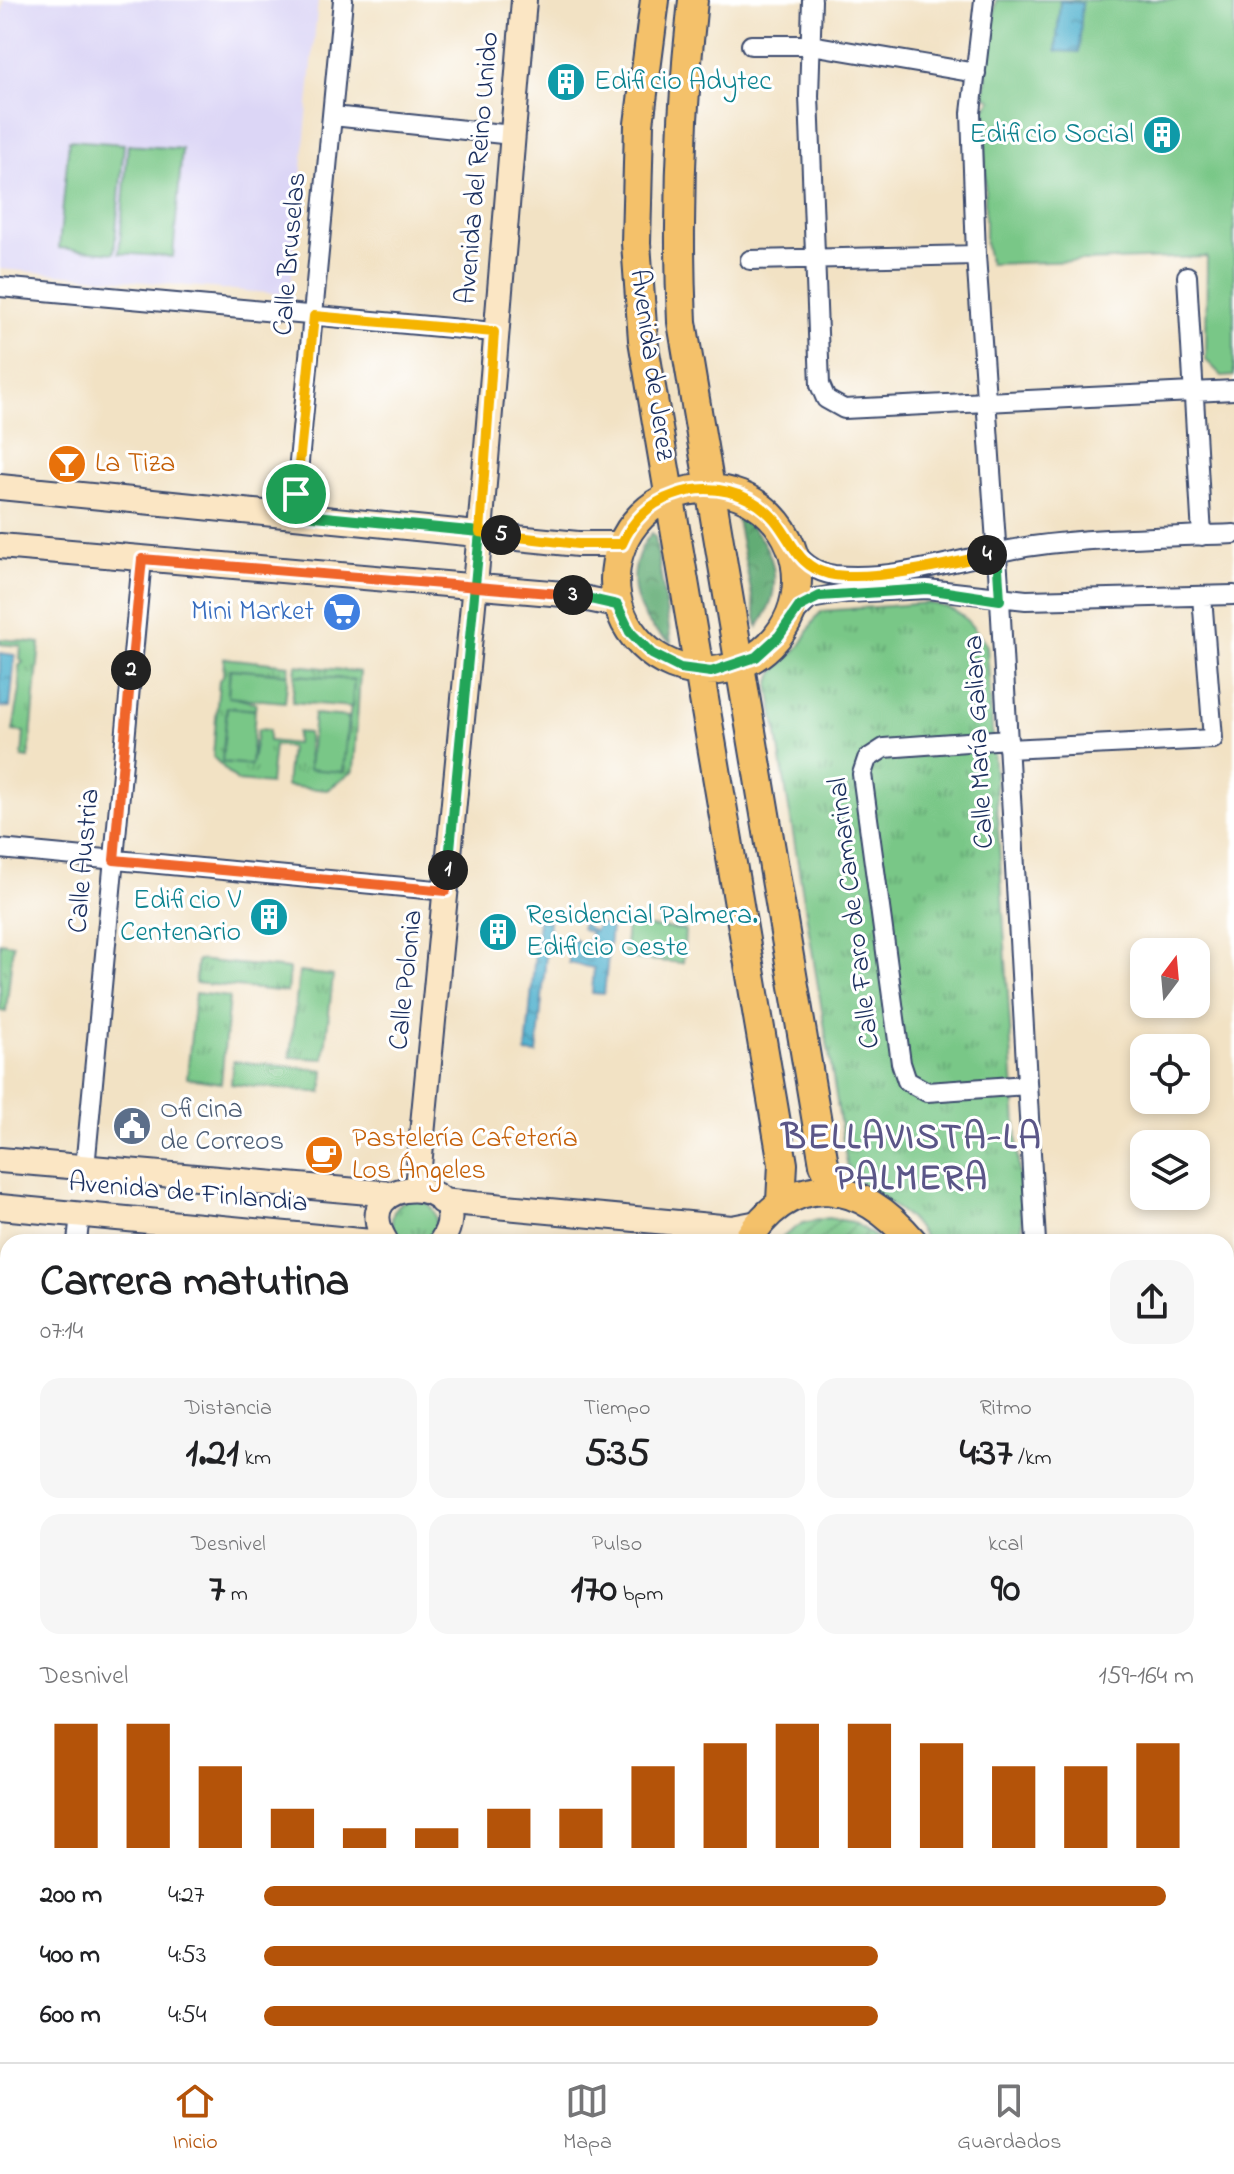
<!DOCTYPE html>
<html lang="es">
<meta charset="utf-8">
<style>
:root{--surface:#fff;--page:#f6f6f6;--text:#202124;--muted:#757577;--line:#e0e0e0;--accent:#b45309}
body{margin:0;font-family:"Indie Flower",sans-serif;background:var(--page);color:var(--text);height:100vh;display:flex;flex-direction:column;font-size:30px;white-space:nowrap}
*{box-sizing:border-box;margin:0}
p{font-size:26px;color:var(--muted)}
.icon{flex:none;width:44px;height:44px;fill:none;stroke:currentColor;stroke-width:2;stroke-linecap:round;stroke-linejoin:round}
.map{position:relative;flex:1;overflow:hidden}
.drawer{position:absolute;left:0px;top:1234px;width:1234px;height:828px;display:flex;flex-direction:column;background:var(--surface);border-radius:24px 24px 0 0;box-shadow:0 4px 12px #0003}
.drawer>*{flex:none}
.needle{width:52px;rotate:16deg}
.fabs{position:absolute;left:1130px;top:938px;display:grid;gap:16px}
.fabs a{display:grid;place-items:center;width:80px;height:80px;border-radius:16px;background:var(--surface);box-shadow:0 4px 12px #0003;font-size:40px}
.pin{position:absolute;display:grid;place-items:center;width:68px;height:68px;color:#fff;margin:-34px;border:4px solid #fff;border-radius:50%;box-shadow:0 2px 8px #0007}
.km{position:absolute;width:40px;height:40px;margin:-20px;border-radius:50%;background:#222;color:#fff;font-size:22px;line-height:40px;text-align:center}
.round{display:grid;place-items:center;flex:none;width:84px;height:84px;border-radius:24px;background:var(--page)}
.overview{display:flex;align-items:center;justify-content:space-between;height:136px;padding:0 40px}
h1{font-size:44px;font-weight:800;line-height:60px}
.metrics{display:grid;grid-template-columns:repeat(3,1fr);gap:12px;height:136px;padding:8px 40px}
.metrics div{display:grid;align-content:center;border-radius:20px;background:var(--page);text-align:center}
.metrics b{font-size:40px;font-weight:800}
.metrics small{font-size:22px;font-weight:400}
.metrics p{font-size:22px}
.chart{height:224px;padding:16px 40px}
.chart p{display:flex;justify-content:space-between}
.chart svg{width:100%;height:144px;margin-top:8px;stroke:var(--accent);stroke-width:6}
ul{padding:0 40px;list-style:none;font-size:26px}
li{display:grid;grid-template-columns:128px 96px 1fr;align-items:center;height:60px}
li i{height:20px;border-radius:10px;background:var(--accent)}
.menu{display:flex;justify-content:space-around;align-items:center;height:112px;border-top:2px solid var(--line);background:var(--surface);font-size:22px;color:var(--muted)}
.menu a{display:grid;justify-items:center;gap:4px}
.menu .on{color:var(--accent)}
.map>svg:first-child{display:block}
.built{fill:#dcd6f6}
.grass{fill:url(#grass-tufts);stroke:#4a7b72;stroke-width:2}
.forest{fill:url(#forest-crowns);stroke:#3e6e69;stroke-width:2}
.park{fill:url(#park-dots);stroke:#4a7b72;stroke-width:2}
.garden{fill:url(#garden-furrows);stroke:#4a7b72;stroke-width:2}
.pitch{fill:#79c787;stroke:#4a7b72;stroke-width:2}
.water{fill:url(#water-ripples);stroke:#357096;stroke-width:2}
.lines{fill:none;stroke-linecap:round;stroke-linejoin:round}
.street-casing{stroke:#3b4a6d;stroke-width:22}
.secondary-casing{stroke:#3b4a6d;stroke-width:28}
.primary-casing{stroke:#3b4a6d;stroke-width:32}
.highway-casing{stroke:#3b4a6d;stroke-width:36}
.street{stroke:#fff;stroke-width:18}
.secondary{stroke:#fbe6c4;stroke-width:24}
.primary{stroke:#f4c16b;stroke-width:28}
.highway{stroke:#f4c16b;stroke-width:32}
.split-1-casing{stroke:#fff;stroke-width:16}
.split-2-casing{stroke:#fff;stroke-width:16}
.split-3-casing{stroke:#fff;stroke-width:16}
.split-4-casing{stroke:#fff;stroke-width:16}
.split-5-casing{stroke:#fff;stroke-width:16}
.split-6-casing{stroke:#fff;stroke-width:16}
.split-1{stroke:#22a559;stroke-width:10}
.split-2{stroke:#f0652b;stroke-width:10}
.split-3{stroke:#f0652b;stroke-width:10}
.split-4{stroke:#22a559;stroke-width:10}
.split-5{stroke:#f5b400;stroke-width:10}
.split-6{stroke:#f5b400;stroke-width:10}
.labels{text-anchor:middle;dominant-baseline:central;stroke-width:6;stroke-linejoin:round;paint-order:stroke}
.culture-label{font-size:28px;fill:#0d838f;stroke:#fff;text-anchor:start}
.street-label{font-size:28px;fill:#1b2f5e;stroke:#fff}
.food-label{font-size:28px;fill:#c56008;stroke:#fff;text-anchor:start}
.shop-label{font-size:28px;fill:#366cbe;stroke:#fff;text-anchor:end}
.service-label{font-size:28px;fill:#4e5e75;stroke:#fff;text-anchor:start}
.district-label{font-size:36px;font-weight:bold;letter-spacing:2px;fill:#5b5688;stroke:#fff}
</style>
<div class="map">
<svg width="1234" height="2062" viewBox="0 0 1234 2062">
<defs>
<pattern id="grass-tufts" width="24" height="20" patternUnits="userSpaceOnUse" patternTransform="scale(2)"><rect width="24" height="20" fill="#79c787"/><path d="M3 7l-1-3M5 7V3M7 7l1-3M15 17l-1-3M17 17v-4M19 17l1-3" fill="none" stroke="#62a272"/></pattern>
<pattern id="forest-crowns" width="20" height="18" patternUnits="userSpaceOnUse" patternTransform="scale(2)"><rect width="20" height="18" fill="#62ac74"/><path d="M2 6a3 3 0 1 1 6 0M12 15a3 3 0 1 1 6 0" fill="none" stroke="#508c62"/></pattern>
<pattern id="park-dots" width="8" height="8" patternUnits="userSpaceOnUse" patternTransform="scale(2)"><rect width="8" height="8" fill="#79c787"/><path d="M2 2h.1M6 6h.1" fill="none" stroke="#62a272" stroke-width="1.8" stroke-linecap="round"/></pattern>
<pattern id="garden-furrows" width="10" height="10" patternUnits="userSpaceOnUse" patternTransform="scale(2)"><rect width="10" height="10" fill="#79c787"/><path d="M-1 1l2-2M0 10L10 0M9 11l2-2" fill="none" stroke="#62a272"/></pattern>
<pattern id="water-ripples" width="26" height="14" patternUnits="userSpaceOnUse" patternTransform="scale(2)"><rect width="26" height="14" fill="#4fb1ce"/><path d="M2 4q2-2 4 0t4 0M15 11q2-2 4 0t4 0" fill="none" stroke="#4190aa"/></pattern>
</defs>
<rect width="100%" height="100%" fill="#fff"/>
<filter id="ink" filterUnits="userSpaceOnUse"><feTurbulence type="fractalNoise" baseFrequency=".0125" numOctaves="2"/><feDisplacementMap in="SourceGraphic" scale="16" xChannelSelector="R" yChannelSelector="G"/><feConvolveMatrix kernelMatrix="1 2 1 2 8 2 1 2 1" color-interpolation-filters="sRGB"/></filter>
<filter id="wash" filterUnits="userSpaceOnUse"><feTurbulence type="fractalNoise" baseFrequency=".006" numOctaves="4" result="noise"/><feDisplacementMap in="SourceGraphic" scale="32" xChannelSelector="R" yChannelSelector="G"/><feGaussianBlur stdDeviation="1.8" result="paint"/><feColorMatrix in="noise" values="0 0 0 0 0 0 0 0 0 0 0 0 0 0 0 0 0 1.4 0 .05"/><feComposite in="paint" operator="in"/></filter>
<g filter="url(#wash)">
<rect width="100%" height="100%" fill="#f2e2c4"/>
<!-- built -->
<path class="built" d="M3,0H318L290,295L0,269V38Z
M370,2054H819L810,2062H369Z"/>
<!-- grass -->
<path class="grass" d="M928,603C961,608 968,620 987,646L1023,1242H926C908,1201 864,1202 847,1164L769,686C773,666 790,660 801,644C809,633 811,621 822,611Z
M0,639L40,643L29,758L22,757L24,732L13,731L20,690L19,666L23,662L20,659L21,646L0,644Z
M224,658L289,665L288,674L230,669L228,696L256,703L255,710L227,708L223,762L251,764L258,729L269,730V741L296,744L297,732L308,733L309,768L343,772L354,680L295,675L296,665L360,672L354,771L327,790L286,786L290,747L274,745L270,784L237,781L213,757L219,680L223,676Z
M0,942L13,944L6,1012L0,1011Z
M197,960L289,969L287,992L195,983Z
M299,972L333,976L324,1059L290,1057Z
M195,993L229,997L221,1083L187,1078Z
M233,1061L324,1070L322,1093L231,1084Z
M392 1221a22 22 0 1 1 44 0a22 22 0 1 1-44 0Z
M8,1551V1887L0,1886V1552Z
M495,2054H595L594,2062H495Z"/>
<!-- forest -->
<path class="forest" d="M740,518C778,546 785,589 758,627L737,520Z
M652,533L655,536L671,642C632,621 621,567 652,533Z"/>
<!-- park -->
<path class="park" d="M0,1925L8,1926V2054H370L369,2062H0Z"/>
<!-- garden -->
<path class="garden" d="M828,1218L853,1222L883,1242H775L803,1223Z"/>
<!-- pitch -->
<path class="pitch" d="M996,0H1234V376L1223,377L1206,360L1207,257L990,264L985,243V108L992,100L984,95Z
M69,140L124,144L114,253L59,248Z
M128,145L182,149L173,257L119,253Z
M230,669L288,674L285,702L228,697Z
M295,675L354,680L352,707L292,702Z
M227,707L255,710L251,765L222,762Z
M314,714L348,717L343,772L309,769Z
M627,925L685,930L683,963L624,958Z"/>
<!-- water -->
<path class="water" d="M1060,1L1082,3L1079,52L1056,51Z
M0,653L15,655L10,708L0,707Z
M538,920L549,921L537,1054L526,1053Z
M583,923L594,932L598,923L611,927L604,994L592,993L594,968L569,963V934L582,946L591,938L590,932L581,928Z"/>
</g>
<g filter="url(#ink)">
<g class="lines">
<defs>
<path id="street" d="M812,0L809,96L820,385L826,399L844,409L1234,390
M984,0L971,113L976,255L1000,600L1036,1242
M751,45H811L976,73
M333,116L512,135
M750,260L976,255
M1187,276L1202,536
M0,287L494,332
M294,514L343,0
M790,545C801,561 814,572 834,575C901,582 967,555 1033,546C1098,537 1168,537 1234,534
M787,622L810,599L846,593L927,589L1026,600L1234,595
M1008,739L884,748L867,759L862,774L901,1063L907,1081L927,1092L1027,1085
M1008,749L1213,739L1202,596
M0,849L446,891
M85,1168L142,559
M77,1242L80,1214"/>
<path id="secondary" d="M0,487L578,544H622
M0,546L563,594L617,605
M0,1160L392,1194
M417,1187L480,532L524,0
M441,1201L732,1228L758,1223
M0,1207L371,1242
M386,1242C342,1171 485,1173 441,1242
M0,1517L8,1516"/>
<path id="primary" d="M655,0L639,124L636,243L643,340L783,1164L781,1201
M693,0C681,108 677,214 682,322L824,1164L837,1192
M615 580a91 91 0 1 1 182 0a91 91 0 1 1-182 0Z
M746,1242C793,1167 861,1179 913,1242
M936,2054L937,2062"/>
<path id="highway" d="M989,2054L992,2062
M1052,2054L1059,2062
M872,2062L878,2054"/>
</defs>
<!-- street casing -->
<use href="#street" class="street-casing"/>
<!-- secondary casing -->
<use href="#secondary" class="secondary-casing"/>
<!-- primary casing -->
<use href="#primary" class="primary-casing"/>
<!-- highway casing -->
<use href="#highway" class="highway-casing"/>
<!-- street -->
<use href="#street" class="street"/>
<!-- secondary -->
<use href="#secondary" class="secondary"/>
<!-- primary -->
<use href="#primary" class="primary"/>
<!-- highway -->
<use href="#highway" class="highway"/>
</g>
</g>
<g class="lines" filter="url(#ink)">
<defs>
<path id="split-1" d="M296,494L294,514L480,532L448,870"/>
<path id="split-2" d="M131,670L114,860L446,891L448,870"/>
<path id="split-3" d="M131,670L142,559L573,595"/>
<path id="split-4" d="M573,595L617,605L630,632L652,654L680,668L711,672L756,657L779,636L799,607L820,596L927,589L1000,600L997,553L987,555"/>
<path id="split-5" d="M501,535L578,544H622C632,521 650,503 674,495C709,482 750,491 775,520C793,542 798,567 829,574C869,582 947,565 987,555"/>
<path id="split-6" d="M296,494L314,316L494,332L480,532L501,535"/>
</defs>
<!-- split-1 casing -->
<use href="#split-1" class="split-1-casing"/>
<!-- split-2 casing -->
<use href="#split-2" class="split-2-casing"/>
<!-- split-3 casing -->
<use href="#split-3" class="split-3-casing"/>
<!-- split-4 casing -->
<use href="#split-4" class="split-4-casing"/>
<!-- split-5 casing -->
<use href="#split-5" class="split-5-casing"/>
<!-- split-6 casing -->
<use href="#split-6" class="split-6-casing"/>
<!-- split-1 -->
<use href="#split-1" class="split-1"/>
<!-- split-2 -->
<use href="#split-2" class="split-2"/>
<!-- split-3 -->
<use href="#split-3" class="split-3"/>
<!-- split-4 -->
<use href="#split-4" class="split-4"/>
<!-- split-5 -->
<use href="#split-5" class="split-5"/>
<!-- split-6 -->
<use href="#split-6" class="split-6"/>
</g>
<!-- icons -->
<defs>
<symbol id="building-disc" viewBox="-11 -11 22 22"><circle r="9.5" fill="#0f9aa8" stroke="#fff"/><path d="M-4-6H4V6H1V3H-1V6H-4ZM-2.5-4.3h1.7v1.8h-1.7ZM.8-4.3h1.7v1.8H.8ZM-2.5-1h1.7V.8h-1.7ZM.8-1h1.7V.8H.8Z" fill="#fff"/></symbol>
<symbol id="bar-disc" viewBox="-11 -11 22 22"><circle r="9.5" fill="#e8710a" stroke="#fff"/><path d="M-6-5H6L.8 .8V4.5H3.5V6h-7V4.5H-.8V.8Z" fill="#fff"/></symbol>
<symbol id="supermarket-disc" viewBox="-11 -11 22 22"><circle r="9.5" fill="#3f7fe0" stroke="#fff"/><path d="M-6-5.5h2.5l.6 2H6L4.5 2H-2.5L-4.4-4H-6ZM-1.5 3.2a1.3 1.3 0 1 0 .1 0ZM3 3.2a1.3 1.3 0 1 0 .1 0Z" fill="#fff"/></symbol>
<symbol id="civic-disc" viewBox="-11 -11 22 22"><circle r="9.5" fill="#5c6f8a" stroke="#fff"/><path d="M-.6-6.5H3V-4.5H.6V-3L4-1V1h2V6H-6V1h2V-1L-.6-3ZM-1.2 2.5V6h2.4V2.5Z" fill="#fff"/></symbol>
<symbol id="cafe-disc" viewBox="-11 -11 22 22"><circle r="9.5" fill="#e8710a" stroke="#fff"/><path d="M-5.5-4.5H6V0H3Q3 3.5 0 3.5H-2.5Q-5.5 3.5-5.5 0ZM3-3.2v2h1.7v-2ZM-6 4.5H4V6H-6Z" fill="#fff"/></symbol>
</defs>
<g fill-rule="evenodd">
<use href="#building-disc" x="544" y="60" width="44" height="44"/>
<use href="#building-disc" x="1140" y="113" width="44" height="44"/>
<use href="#bar-disc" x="45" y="442" width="44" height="44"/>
<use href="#supermarket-disc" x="320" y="590" width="44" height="44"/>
<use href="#building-disc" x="247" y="895" width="44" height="44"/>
<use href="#building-disc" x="476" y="910" width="44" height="44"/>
<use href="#civic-disc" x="110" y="1104" width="44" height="44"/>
<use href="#cafe-disc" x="302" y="1133" width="44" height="44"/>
</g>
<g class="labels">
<!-- culture labels -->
<g class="culture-label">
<text x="594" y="82">Edificio Adytec</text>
<text x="1134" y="135" text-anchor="end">Edificio Social</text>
<text x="241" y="901" text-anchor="end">Edificio V<tspan x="241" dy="32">Centenario</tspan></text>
<text x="526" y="916">Residencial Palmera.<tspan x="526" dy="32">Edificio Oeste</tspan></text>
</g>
<!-- street labels -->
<g class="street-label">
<text transform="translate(479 168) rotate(-85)">Avenida del Reino Unido</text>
<text transform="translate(291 254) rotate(-85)">Calle Bruselas</text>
<text transform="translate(651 365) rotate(82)">Avenida de Jerez</text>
<text transform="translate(980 742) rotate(-93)">Calle María Galiana</text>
<text transform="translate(85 861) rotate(-85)">Calle Austria</text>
<text transform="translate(855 913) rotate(-97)">Calle Faro de Camarinal</text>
<text transform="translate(407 980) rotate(-84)">Calle Polonia</text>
<text transform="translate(188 1194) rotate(5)">Avenida de Finlandia</text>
</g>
<!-- food labels -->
<g class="food-label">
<text x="95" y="464">La Tiza</text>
<text x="352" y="1139">Pastelería Cafetería<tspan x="352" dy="32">Los Ángeles</tspan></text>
</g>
<!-- shop labels -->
<g class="shop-label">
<text x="314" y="612">Mini Market</text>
</g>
<!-- service labels -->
<g class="service-label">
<text x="160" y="1110">Oficina<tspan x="160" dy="32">de Correos</tspan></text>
</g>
<!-- district labels -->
<g class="district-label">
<text x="912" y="1139">BELLAVISTA-LA<tspan x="912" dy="41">PALMERA</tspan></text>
</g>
</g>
</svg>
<div class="fabs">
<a><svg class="needle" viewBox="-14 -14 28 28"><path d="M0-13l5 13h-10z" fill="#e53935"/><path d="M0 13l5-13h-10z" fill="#757577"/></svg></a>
<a><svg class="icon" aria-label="locate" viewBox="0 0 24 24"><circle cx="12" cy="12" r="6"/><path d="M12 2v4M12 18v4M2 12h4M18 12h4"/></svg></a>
<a><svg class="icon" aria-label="layers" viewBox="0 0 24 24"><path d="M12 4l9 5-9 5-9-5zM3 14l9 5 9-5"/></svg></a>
</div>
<div class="pin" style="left:296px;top:494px;background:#1e9e55"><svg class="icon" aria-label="arrive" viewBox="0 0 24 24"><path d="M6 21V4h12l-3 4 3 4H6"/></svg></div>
<b class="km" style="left:448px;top:870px">1</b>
<b class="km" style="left:131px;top:670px">2</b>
<b class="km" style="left:573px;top:595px">3</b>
<b class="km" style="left:987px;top:555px">4</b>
<b class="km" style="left:501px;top:535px">5</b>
<section class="drawer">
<div class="overview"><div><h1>Carrera matutina</h1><p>07:14</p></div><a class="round"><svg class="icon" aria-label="share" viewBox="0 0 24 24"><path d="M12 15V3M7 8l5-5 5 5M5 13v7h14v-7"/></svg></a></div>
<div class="metrics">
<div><p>Distancia</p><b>1.21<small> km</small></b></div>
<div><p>Tiempo</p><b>5:35</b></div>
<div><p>Ritmo</p><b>4:37<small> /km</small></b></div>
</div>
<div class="metrics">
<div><p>Desnivel</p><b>7<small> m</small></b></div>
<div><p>Pulso</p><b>170<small> bpm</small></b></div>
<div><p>kcal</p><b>90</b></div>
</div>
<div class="chart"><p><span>Desnivel</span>159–164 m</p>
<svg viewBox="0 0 160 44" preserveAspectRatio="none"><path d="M5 44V6M15 44V6M25 44V19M35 44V32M45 44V38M55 44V38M65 44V32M75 44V32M85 44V19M95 44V12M105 44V6M115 44V6M125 44V12M135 44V19M145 44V19M155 44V12"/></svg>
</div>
<ul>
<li><b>200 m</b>4:27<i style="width:97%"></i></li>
<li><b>400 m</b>4:53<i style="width:66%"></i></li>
<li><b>600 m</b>4:54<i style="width:66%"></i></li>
</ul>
</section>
</div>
<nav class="menu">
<a class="on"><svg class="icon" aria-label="home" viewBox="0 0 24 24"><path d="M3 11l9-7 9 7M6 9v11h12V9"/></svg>Inicio</a>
<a><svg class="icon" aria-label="map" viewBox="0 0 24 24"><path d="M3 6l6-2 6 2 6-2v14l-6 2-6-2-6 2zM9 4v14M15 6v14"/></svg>Mapa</a>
<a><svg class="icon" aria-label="saved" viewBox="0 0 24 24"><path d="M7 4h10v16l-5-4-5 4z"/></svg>Guardados</a>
</nav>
